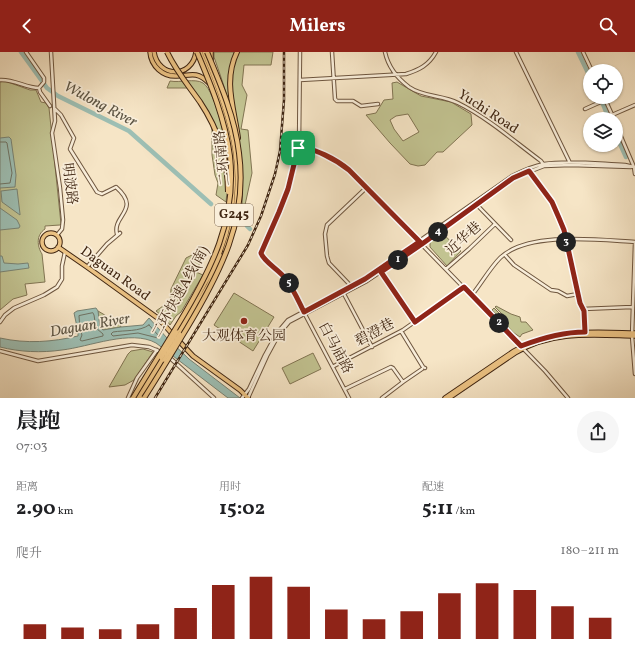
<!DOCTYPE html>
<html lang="zh">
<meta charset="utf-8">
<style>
:root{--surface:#fff;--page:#f6f6f6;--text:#202124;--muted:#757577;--accent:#8f2418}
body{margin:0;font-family:Vollkorn,"Noto Serif SC",serif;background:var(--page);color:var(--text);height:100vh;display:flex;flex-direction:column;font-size:15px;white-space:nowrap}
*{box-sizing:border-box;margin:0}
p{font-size:13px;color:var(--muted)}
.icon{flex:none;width:22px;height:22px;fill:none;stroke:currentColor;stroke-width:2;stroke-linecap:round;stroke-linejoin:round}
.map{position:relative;height:346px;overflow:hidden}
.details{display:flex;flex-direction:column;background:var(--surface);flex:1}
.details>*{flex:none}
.controls{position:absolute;left:583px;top:12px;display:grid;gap:8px}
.controls a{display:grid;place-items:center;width:40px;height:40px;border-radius:50%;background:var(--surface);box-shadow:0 1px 3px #0004;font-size:20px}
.pin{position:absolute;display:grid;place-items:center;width:34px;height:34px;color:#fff;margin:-17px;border-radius:8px;box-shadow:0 2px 6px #0006}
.km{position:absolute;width:20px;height:20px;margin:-10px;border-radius:50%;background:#222;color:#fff;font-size:11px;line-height:20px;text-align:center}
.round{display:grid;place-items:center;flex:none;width:42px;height:42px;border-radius:21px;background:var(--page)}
.overview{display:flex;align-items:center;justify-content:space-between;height:68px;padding:0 16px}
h1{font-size:22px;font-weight:700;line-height:30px}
.stats{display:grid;grid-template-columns:repeat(3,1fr);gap:6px;height:68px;padding:4px 16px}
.stats div{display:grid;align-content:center}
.stats b{font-size:20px;font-weight:700}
.stats small{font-size:11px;font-weight:400}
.stats p{font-size:11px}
.chart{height:112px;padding:8px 16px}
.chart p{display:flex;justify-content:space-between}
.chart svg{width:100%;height:72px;margin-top:4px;stroke:var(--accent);stroke-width:6}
header{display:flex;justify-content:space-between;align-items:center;height:52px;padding:0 16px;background:var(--accent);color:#fff;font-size:18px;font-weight:700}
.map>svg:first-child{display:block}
.green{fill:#c2c391;stroke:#817452;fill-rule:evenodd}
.water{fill:#9dbfb4;stroke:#788273}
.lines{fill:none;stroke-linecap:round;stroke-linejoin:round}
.shore{stroke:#6e7263;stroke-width:1}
.river{stroke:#9dbfb4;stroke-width:4.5}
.minor-casing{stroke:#6e563f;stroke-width:4.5}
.major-casing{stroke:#402612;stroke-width:5.5}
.highway-casing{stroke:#402612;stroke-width:6}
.minor{stroke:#f9eeda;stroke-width:2.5}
.major{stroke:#ebc283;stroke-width:3.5}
.highway{stroke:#ebc283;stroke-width:4}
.rail-casing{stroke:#402612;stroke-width:2.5}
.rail{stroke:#f9eeda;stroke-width:1;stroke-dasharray:3;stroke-linecap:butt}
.major-bridge-casing{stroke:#402612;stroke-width:5.5;stroke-linecap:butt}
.highway-bridge-casing{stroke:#402612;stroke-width:6;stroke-linecap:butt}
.major-bridge{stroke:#ebc283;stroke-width:3.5}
.highway-bridge{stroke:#ebc283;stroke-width:4}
.route-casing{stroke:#fff;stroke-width:8}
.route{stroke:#8f2418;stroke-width:5}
.poi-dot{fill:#8f2418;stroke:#f9eeda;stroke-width:1.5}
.labels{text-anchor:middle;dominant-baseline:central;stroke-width:3.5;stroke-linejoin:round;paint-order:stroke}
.shield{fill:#f9eeda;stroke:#78624e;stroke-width:1}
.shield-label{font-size:13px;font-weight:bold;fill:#402612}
.street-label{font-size:14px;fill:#402612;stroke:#f9eeda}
.poi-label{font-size:14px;fill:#402612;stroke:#f9eeda}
.water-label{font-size:15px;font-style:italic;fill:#5c5443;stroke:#f9eeda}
</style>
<header><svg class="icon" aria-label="back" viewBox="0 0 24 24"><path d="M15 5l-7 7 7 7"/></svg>Milers<svg class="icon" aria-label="search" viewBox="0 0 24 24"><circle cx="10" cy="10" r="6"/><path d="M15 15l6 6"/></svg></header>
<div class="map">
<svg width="635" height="346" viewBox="0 0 635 346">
<rect width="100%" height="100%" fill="#f6e5c6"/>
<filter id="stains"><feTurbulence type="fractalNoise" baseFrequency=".005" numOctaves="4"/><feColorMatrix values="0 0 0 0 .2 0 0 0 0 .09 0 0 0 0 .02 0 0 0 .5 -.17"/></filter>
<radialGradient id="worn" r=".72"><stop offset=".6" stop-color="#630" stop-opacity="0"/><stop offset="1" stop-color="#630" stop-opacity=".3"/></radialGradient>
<!-- green -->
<path class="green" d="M214,0H273L271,13H244L242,33L247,43L241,77L248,78L252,121L245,153H242C246,101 231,53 214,5Z
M5,29L30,38H36L41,50L46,51L49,56L61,172L60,173L45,174V177C36,183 37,194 42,202L45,230L25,232L27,243L13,247L0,258V30Z
M170,29C180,31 195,26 203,31C216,39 228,97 228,113C229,125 227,138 226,150L216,143L218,131L215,123L212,103V73L198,50L187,36H167Z
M397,30L421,44L451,50L471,62L472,73L443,100H437L425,113L418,114L410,112L390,91L366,63L376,61L384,48L393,47L392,31ZM408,62L419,80L403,89L394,77L390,68L396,64Z
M442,181L461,199L447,214L430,195V189Z
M200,199L204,201L196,220L203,223L181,260L176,264L170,273L166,267L156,259L170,249L171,237L186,206Z
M234,241L274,265L253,299L214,273Z
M496,254L511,262L520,265L521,270H526L533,278L522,282L520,285L514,281L492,258L494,256L503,265L504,264L495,255Z
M98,259L120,272L121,275L103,278L100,275Z
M143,297L153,300L134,328L125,333L109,335L128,302L131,299Z
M313,301L321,317L290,332L282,316Z"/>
<!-- water -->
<path class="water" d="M9,85L11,87L16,123L15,135L0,136V86Z
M17,137L20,162V163L2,150L1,139Z
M0,156L17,168L20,174L19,176L0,178Z
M0,204H2L4,211L18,212L28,211L29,216L0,220Z
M96,256L98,259L100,275L103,278L121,275L143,273L149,266L167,286L189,307L240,346H228L156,291C131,277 89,295 62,298C41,301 20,300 0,295V286C27,292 52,290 78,284V281H74L73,276L77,275L74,261L77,259Z"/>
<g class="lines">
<!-- shore -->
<path class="shore" d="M0,90H6L7,91L12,121L10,131L0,132
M93,261L94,263L96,276L103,282V284L82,289L80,288L82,283L80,278L79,264Z
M149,273L158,283V286L138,281L113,284L111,282L113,280C125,278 139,280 149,273Z"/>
<!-- river -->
<path class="river" d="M21,0L47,36L58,44L129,79L211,152
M578,0L590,25
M600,45L609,67
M616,83L626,105
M247,174L250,177"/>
<defs>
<path id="minor" d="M26,0L44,26V30L39,36L40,40L50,54
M51,0L55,69L52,81L60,136L63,168L62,177L57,183
M300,0L299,93L288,137L279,160L261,201L263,206L280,220L289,232L349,346
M332,0L335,47L337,49H353L361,54L378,52
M385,0C388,14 397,26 409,35C423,45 442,43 458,51C488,66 514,89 541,109L543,112
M516,0L570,111
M583,0L592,19
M0,28C14,27 26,36 39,36
M300,28L406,22C419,18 429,13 436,0
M604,45L614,67
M55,57L61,63L74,86L70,97L97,140L102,142L116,135C142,158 112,163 117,182
M585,57L605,48
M612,63L635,53
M616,73L634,115L635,122
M299,93C317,99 333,105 349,118L545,319L568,346
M530,119L552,150L559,166L563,178L580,251L584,259L585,280
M477,153L511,188
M635,192L632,284L635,322
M505,203L514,213L551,238L558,239L567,244L578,242
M87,215L107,192L120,181
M446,217L469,197L495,172
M381,219L415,269
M352,235L329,211L327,204L325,182L327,173L366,136
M344,242L372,295
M472,243C481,232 490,216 500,206C528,179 599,188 635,190
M583,257L632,255
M0,270L5,263L14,256L44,243L57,235L62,227V214L65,200
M401,279L423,315L425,316
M0,299L38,309L132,293L149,295L161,300
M169,305L214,346
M334,314L403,278L464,235
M403,330L422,317
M345,337L391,315L393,316L403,330L382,346
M128,346L137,326L157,298
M242,346L249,337L265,303L277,281L288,268L365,227L512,124C522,119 533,114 544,112C568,108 600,112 625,113L634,115
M248,346L267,304L279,282L289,270L367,229L422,192L513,126L544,114L571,113L631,115"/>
<path id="major" d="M150,0C151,14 163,25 177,24C183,24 190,22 196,23C201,24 205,27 209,31
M154,0C158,26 192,27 196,0
M204,0C232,67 251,127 225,198
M211,0V8
M42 190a9 9 0 1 1 18 0a9 9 0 1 1-18 0Z
M58,195L87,215L159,267L174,284
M177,280C192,254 209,228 220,200C248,129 228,67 200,0
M180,282L208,234L222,204
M178,288L193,304L240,338L248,346
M137,346L161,306
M141,346L164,308
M445,346L514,299C551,276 593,280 635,281
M449,346L515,301C552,278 594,283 635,284"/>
<path id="highway" d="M237,0C223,29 234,56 238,86"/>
</defs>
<!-- minor casing -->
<use href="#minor" class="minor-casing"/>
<!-- major casing -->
<use href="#major" class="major-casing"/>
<!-- highway casing -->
<use href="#highway" class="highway-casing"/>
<!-- minor -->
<use href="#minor" class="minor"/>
<!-- major -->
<use href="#major" class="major"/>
<!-- highway -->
<use href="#highway" class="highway"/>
<defs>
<path id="rail" d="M155,346L248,193L261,164L275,122L280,99L284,48V0"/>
</defs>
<!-- rail casing -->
<use href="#rail" class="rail-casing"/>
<!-- rail -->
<use href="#rail" class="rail"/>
<defs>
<path id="major-bridge" d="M161,306L177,280
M164,308L180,282"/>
<path id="highway-bridge" d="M167,0C176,19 188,33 200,50C218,77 228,107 228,140
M133,346C148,321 164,296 179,271C211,218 237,168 230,104C225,67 211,33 197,0
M144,346C159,323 173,299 187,276C220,221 248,168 239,101C235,66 221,33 207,0"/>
</defs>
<!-- major-bridge casing -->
<use href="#major-bridge" class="major-bridge-casing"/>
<!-- highway-bridge casing -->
<use href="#highway-bridge" class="highway-bridge-casing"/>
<!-- major-bridge -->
<use href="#major-bridge" class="major-bridge"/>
<!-- highway-bridge -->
<use href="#highway-bridge" class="highway-bridge"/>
</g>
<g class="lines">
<defs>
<path id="route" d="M298,96L299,93C317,99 333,105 349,118L422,192L381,220L415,270L464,235L521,294C542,286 562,280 585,280L584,259L580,251L564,178L559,166L552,150L529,119L513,126L422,192L419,190L365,227L304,260C298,248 293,236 285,226C279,218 263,209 261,201L279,160L288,137L298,96"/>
</defs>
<!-- route casing -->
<use href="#route" class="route-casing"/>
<!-- route -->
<use href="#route" class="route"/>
</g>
<!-- markers -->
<circle class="poi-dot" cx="244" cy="269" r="4"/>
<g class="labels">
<!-- shield labels -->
<rect class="shield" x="215" y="152" width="38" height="22" rx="3"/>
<g class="shield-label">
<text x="234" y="163">G245</text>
</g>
<!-- street labels -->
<g class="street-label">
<text transform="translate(488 60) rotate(33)">Yuchi Road</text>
<text transform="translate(223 106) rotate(-96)">二环南路</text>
<text transform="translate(69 132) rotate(83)">明波路</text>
<text transform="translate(464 187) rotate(-42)">近华巷</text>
<text transform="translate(115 222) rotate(36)">Daguan Road</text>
<text transform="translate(181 240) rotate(-61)">二环快速A线(南)</text>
<text transform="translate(375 281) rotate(-28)">碧澄巷</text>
<text transform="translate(335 296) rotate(62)">白马庙路</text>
</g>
<!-- poi labels -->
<g class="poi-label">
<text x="244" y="284">大观体育公园</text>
</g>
<!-- water labels -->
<g class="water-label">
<text transform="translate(100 53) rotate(28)">Wulong River</text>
<text transform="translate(90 274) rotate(-10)">Daguan River</text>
</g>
</g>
<rect width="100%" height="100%" filter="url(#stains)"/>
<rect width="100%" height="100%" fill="url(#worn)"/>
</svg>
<div class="controls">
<a><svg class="icon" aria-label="locate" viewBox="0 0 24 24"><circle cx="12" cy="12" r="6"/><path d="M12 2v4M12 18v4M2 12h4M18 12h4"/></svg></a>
<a><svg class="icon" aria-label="layers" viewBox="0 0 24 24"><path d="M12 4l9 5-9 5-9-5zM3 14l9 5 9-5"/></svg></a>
</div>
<div class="pin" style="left:298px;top:96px;background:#1e9e55"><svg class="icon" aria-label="arrive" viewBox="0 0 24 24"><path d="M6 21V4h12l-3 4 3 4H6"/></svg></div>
<b class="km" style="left:398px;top:208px">1</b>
<b class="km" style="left:499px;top:271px">2</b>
<b class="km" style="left:566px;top:190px">3</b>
<b class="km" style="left:438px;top:180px">4</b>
<b class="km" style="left:289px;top:231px">5</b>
</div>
<section class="details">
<div class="overview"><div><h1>晨跑</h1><p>07:03</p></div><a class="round"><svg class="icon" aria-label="share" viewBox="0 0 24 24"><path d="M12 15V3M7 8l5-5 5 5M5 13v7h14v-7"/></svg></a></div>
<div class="stats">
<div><p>距离</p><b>2.90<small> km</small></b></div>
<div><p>用时</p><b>15:02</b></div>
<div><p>配速</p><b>5:11<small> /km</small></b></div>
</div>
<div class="chart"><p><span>爬升</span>180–211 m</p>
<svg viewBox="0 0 160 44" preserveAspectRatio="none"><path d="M5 44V35M15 44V37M25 44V38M35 44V35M45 44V25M55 44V11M65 44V6M75 44V12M85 44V26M95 44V32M105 44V27M115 44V16M125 44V10M135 44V14M145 44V24M155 44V31"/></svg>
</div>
</section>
